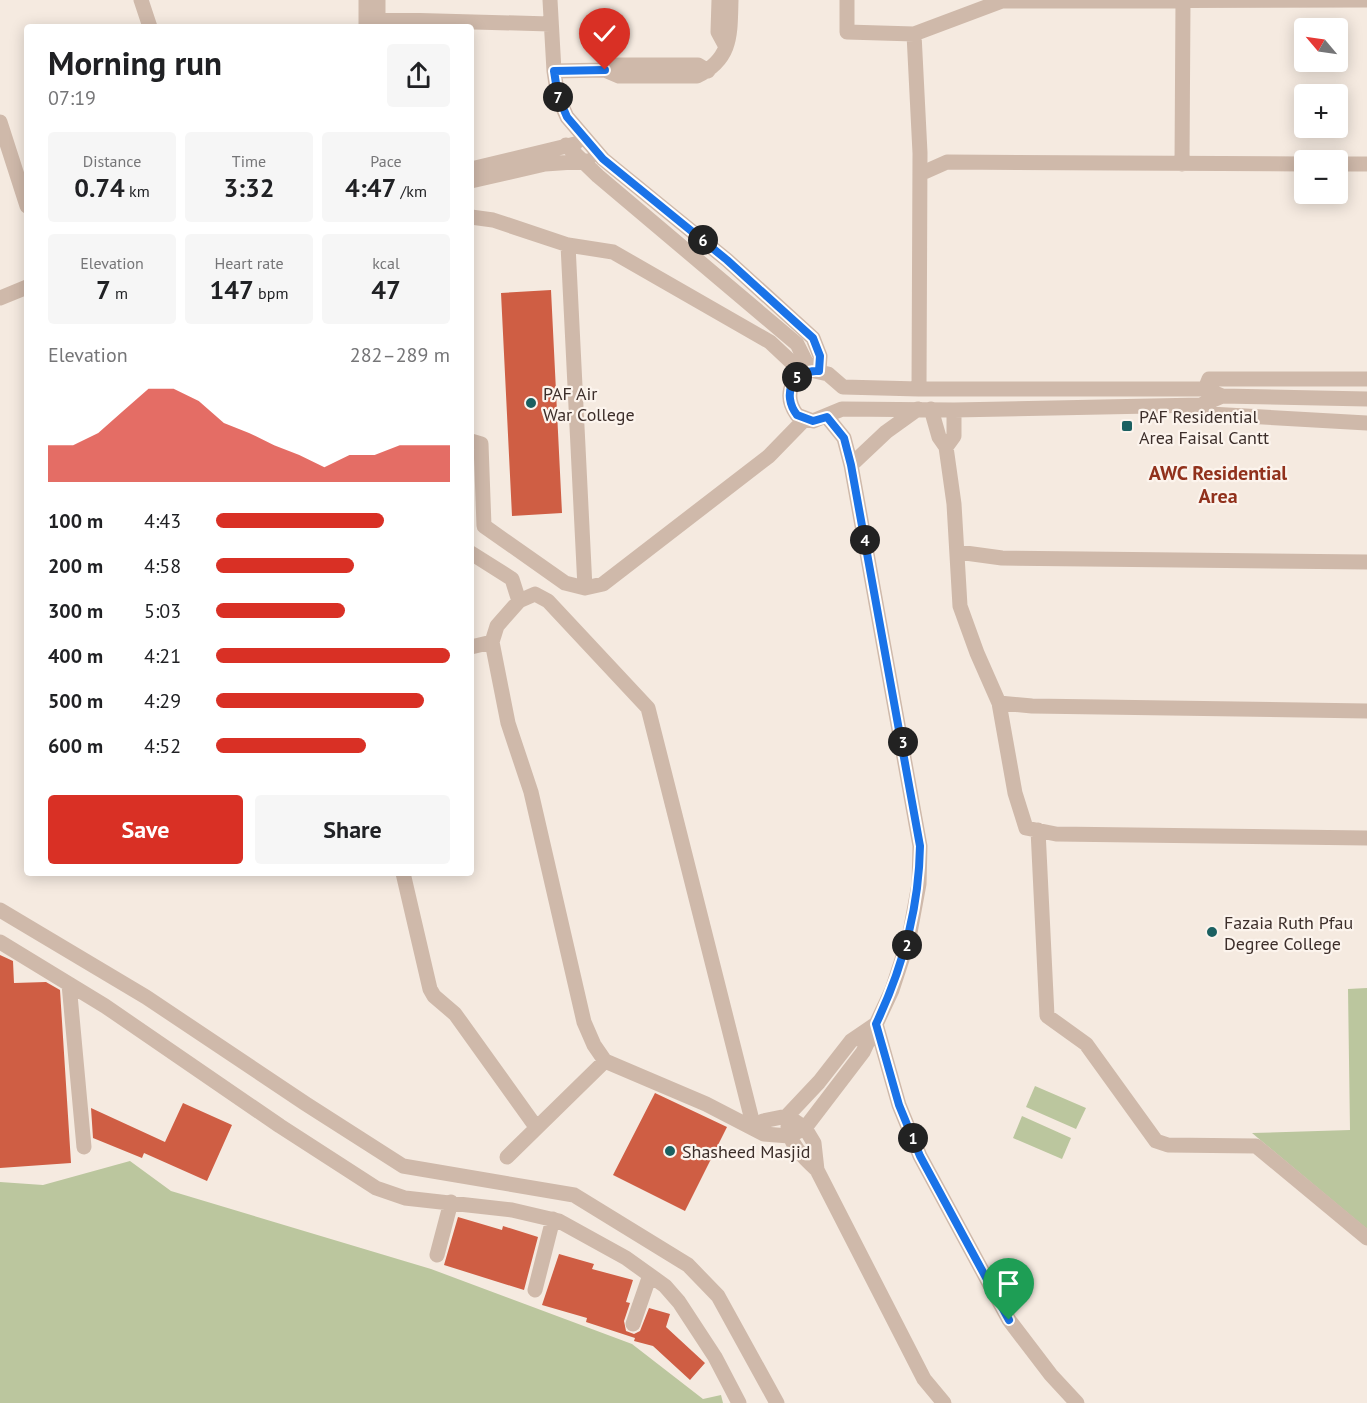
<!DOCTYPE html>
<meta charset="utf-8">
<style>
:root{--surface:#fff;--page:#f6f6f6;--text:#202124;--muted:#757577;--accent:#d93025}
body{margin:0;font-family:"PT Sans",sans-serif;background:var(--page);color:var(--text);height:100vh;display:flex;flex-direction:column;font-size:22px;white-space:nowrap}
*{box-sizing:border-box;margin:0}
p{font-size:20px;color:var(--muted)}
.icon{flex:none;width:33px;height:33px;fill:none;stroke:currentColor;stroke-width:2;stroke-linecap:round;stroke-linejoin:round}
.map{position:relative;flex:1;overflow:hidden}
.drawer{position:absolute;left:24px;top:24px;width:450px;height:852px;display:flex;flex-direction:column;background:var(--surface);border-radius:6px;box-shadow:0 3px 15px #0003}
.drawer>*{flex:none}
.needle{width:39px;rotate:299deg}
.buttons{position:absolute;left:1294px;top:18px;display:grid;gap:12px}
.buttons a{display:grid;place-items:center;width:54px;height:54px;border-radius:6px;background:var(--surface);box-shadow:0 3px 15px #0003;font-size:30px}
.pin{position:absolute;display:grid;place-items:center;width:51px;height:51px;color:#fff;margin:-62px -26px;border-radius:50% 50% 50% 0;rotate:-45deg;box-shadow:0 0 6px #0007}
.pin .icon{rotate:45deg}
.km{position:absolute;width:30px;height:30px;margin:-15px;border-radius:50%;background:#222;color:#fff;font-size:16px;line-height:30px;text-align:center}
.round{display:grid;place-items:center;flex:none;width:63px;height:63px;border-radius:6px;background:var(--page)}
.overview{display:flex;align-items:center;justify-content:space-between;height:102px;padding:0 24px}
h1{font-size:33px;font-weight:700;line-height:45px}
.figures{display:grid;grid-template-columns:repeat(3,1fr);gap:9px;height:102px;padding:6px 24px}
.figures div{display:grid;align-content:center;border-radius:6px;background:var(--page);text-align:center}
.figures b{font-size:26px;font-weight:700}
.figures small{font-size:16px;font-weight:400}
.figures p{font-size:16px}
.chart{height:168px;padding:12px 24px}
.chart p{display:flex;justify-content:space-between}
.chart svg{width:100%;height:108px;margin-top:6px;fill:var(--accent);opacity:.7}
.button{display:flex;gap:12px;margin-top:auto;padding:12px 24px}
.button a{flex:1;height:69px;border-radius:6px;background:var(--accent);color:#fff;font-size:24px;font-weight:700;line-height:69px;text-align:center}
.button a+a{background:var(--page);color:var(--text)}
ul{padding:0 24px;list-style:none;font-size:20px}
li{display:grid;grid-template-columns:96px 72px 1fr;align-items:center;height:45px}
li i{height:15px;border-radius:8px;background:var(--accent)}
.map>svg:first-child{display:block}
.green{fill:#bbc69e}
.building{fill:#cf5e44}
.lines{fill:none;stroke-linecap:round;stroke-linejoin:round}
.minor{stroke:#cfb9aa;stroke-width:15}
.route-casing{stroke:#fff;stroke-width:12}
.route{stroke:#1a73e8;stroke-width:8}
.poi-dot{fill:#1b6061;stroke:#fcf4ed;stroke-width:2}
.labels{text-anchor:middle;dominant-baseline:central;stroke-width:4.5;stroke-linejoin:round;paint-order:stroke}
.poi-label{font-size:18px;fill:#3c2e2a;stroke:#fcf4ed;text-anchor:start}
.neighbourhood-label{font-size:20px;font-weight:bold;fill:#91311c;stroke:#fcf4ed}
</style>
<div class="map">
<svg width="1367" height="1403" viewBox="0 0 1367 1403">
<rect width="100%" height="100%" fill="#f5eae0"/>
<!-- green -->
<path class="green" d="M1367,988V1229L1252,1133L1350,1130L1348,989Z
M1035,1086L1086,1108L1076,1129L1026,1107Z
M1022,1116L1071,1138L1062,1159L1013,1138Z
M130,1161L171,1191L431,1269L632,1344L703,1399L721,1395L723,1403H0V1182L43,1185Z"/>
<!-- building -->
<path class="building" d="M551,290L562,513L512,516L501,293Z
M0,955L13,961L14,983L46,982L60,990L71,1163L0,1168Z
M655,1093L727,1127L685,1211L613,1175Z
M183,1103L232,1125L207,1181L144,1153L142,1158L93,1138L91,1108L165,1142Z
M458,1217L502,1230L503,1226L538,1237L524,1290L444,1265Z
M559,1254L594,1264L592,1269L633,1280L626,1302L630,1303L624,1321L626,1331L634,1334L640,1331L649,1308L670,1314L666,1327L705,1363L690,1380L653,1346L634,1341L635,1338L586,1322L587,1318L542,1305Z"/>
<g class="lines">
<!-- minor -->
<path class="minor" d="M141,0L150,27
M378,0V27
M550,0L554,71L558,97L567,117L603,159L727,260L813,338L820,356L819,371
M719,0L718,32L725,45
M847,0V32L914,34L1002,1L1367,0
M366,19L550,24
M366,27V0
M914,34L920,153L919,389
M605,70L619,76H697C732,59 730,35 731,0
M554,71L605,70L618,65H698L708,71
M0,122L27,206
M566,145L598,176L797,344L810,370
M1182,164L1183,0
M1338,164H1367
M471,169L575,144
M920,174L947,162L1305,164
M471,181L545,164L588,161
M471,217L493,220L568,245L613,252L770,342L803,373
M568,245L585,588
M0,298L27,287
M1205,389L1209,379H1367
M1222,396L1201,405L954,410L842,409L813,421L797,415C784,397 789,379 810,370L828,374L843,387L919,389H1205L1222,396L1367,399
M1201,405L1210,414L1367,423
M931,409L939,437L946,447L954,504L960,606L977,653L999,703L1015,793L1026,828L1056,834L1367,838
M471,441L481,444L484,526L565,583L585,588L603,584L769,456L805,419
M946,447L954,436V410
M851,465L886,432L918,409
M958,552L1002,558L1367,562
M471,553L512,579L519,601
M471,647L492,642
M999,703L1032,706L1367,711
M1038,830L1047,1016L1086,1044L1156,1141L1168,1145L1256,1146L1367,1238
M403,873L430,989L434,996L455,1014L536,1127
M0,910L146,997L306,1104L403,1166L574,1195L688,1265L718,1296L777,1403
M0,942L105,1006L280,1126L376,1188L405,1198L512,1210L559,1221L626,1258L665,1286L679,1302L715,1357L739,1403
M69,984L84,1147
M876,1024L899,1105L920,1156L1009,1320L1051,1375L1077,1403
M787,1116L805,1128L814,1143L817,1170L924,1379L944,1403
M788,1126C789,1144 804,1158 817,1170
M754,1128L648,708L548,601L535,594L519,601L497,626L492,642L508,723L531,792L584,1022L594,1045L605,1061L706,1104L764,1134L789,1136L805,1128L863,1052L892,990L909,938L919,884L920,846L851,465L844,438L827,417
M754,1128L763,1121L787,1116L819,1082L851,1041L876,1024
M507,1157L605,1061
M437,1255L451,1202
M535,1290L553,1219
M633,1324L650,1275"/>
</g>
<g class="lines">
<defs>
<path id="route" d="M605,70L554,71L558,96L567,117L603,159L727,260L813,338L820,356L819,371C793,369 781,394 797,415L813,421L827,417L844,438L851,465L920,846C919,909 903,967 876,1024L899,1105L920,1156L1009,1320"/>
</defs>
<!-- route casing -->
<use href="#route" class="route-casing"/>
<!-- route -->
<use href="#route" class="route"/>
</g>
<!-- markers -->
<g class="poi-dot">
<circle cx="531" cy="403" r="6"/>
<rect x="1121" y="420" width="12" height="12" rx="3"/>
<circle cx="1212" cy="932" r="6"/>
<circle cx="670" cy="1151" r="6"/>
</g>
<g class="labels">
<!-- poi labels -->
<g class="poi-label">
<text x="543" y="393">PAF Air<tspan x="543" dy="21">War College</tspan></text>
<text x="1139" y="416">PAF Residential<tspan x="1139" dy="21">Area Faisal Cantt</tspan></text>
<text x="1224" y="922">Fazaia Ruth Pfau<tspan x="1224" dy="21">Degree College</tspan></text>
<text x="682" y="1151">Shasheed Masjid</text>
</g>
<!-- neighbourhood labels -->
<g class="neighbourhood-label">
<text x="1218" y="473">AWC Residential<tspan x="1218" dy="23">Area</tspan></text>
</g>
</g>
</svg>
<div class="buttons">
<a><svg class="needle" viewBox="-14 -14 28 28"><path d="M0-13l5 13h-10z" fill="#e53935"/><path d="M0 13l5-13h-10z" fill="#757577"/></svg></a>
<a>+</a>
<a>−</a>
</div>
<div class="pin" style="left:1009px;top:1320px;background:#1e9e55"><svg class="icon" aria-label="arrive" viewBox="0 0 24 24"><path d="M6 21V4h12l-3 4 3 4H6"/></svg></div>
<div class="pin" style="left:605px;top:70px;background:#d93025"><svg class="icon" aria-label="check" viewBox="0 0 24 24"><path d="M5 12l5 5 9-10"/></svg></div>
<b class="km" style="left:913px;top:1138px">1</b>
<b class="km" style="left:907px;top:945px">2</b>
<b class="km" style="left:903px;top:742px">3</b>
<b class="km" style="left:865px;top:540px">4</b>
<b class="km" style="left:797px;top:377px">5</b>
<b class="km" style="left:703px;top:240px">6</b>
<b class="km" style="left:558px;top:97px">7</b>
<section class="drawer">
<div class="overview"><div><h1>Morning run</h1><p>07:19</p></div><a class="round"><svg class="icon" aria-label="share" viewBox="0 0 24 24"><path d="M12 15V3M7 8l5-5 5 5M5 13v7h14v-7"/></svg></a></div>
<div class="figures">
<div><p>Distance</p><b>0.74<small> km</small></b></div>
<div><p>Time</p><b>3:32</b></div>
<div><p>Pace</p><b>4:47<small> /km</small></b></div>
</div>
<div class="figures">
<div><p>Elevation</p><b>7<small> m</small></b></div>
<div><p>Heart rate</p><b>147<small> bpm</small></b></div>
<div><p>kcal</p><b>47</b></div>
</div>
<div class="chart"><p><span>Elevation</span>282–289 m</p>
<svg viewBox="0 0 160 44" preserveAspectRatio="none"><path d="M0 44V29L10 29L20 24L30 15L40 6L50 6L60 11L70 20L80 24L90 29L100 33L110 38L120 33L130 33L140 29L150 29L160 29V44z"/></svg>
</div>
<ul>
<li><b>100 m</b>4:43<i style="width:72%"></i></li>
<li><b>200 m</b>4:58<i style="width:59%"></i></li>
<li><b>300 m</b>5:03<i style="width:55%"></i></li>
<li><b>400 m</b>4:21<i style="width:100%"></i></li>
<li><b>500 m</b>4:29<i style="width:89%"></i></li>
<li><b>600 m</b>4:52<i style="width:64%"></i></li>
</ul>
<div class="button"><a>Save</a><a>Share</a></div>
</section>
</div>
